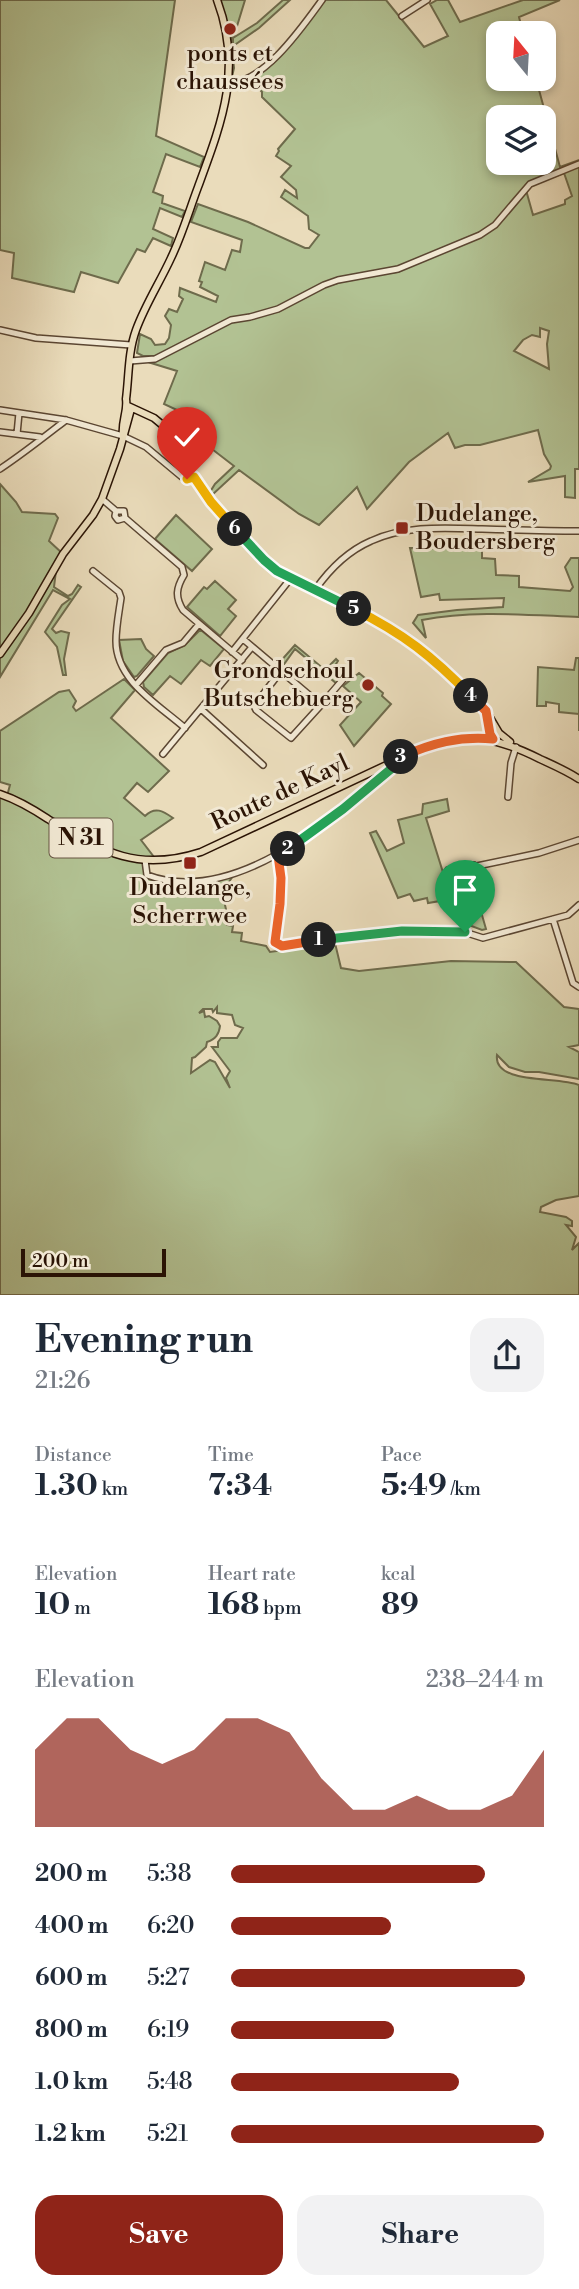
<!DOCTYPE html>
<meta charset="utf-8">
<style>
:root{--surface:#fff;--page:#f2f2f3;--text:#1f2937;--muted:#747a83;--accent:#8f2418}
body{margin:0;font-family:"Libre Bodoni",serif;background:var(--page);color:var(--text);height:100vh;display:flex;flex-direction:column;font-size:26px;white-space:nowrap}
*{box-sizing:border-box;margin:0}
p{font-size:23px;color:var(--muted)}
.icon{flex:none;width:38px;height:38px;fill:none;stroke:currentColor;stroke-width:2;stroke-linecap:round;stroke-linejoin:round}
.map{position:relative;height:1295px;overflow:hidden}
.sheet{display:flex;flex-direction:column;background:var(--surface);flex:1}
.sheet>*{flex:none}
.needle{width:46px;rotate:342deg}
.buttons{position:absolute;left:486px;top:21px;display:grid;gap:14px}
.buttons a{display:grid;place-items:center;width:70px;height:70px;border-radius:14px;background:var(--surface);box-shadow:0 4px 10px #0003;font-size:35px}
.scale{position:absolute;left:21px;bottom:18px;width:145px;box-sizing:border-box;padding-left:7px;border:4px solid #2b1405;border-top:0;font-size:19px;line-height:24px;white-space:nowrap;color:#2b1405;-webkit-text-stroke:5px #f1e8d3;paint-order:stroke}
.pin{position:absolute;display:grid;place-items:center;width:60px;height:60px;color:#fff;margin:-72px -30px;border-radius:50% 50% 50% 0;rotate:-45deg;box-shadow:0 0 7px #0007}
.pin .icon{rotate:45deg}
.km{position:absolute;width:35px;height:35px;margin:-18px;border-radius:50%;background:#222;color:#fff;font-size:19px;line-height:35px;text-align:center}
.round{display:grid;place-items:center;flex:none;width:74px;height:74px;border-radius:21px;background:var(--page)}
.summary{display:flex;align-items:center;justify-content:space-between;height:119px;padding:0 35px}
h1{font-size:38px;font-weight:700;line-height:52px}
.figures{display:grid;grid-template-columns:repeat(3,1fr);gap:10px;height:119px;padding:7px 35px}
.figures div{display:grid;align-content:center}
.figures b{font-size:30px;font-weight:700}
.figures small{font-size:19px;font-weight:400}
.figures p{font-size:19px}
.chart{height:196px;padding:14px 35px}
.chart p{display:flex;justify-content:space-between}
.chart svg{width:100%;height:126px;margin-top:7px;fill:var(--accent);opacity:.7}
.primary-button{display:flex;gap:14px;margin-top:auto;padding:14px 35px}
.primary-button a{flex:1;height:80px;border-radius:21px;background:var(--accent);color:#fff;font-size:28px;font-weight:700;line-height:80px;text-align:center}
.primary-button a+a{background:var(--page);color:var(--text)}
ul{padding:0 35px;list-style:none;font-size:23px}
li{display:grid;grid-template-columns:112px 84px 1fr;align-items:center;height:52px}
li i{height:18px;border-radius:9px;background:var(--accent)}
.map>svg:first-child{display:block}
.green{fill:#b2c293;stroke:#6e6b4c;stroke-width:2;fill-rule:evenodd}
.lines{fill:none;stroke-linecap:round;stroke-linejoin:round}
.minor-casing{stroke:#5b4632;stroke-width:8}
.major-casing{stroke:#2b1405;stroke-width:9}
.minor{stroke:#f1e8d3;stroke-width:5}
.major{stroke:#eadcbb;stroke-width:6}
.split-1-casing{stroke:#fff;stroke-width:14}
.split-2-casing{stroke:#fff;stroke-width:14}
.split-3-casing{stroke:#fff;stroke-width:14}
.split-4-casing{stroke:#fff;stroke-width:14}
.split-5-casing{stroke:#fff;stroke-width:14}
.split-6-casing{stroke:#fff;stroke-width:14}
.split-7-casing{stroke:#fff;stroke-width:14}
.split-1{stroke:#22a559;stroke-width:9}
.split-2{stroke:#f0652b;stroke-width:9}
.split-3{stroke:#22a559;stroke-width:9}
.split-4{stroke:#f0652b;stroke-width:9}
.split-5{stroke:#f5b400;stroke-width:9}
.split-6{stroke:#22a559;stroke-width:9}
.split-7{stroke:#f5b400;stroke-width:9}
.poi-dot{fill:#8f2418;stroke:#f1e8d3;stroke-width:2.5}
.labels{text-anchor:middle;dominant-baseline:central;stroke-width:6;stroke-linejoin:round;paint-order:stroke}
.shield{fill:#f1e8d3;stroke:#665443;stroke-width:2}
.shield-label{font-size:23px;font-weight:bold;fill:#2b1405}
.poi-label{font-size:24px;fill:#2b1405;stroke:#f1e8d3}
.street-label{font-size:24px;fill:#2b1405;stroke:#f1e8d3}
</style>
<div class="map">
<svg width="579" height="1295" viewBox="0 0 579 1295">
<rect width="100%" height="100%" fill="#eadcbb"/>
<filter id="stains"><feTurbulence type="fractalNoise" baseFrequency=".00286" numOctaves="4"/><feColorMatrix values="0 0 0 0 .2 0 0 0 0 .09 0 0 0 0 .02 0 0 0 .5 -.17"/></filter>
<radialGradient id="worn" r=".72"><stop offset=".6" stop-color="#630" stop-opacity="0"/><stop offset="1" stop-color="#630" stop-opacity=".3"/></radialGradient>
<!-- green -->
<path class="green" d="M0,0H175L156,136L204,157L200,167L166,154L153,192L163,196L162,203L185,211L182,217L160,208L153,229L173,238L171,246L153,238L145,252L137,249L118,283L81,272L74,292L12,278L14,253L0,250Z
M219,0H245L234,36L231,37L234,68L232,77L229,36L232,35L231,24L227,25Z
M283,0H290L259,28L236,44H233V38L257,23Z
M325,0H386L424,47L448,36L430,4L437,0H448L460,22L523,0H560L519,17L523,33H499V79H536L560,167L579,160V469H575V498L565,497V476L528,482L550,469L551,466L544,454L538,430L480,445H465L455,448L448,433L409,462L367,509L357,487L319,525L299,514L239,470L212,495L210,492L215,484L234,466L186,429L192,417L164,404L177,371L151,363L166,356H143L137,353L140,334L151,339L155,345L165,344L169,338L171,325L165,316L169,309L177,312L183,299L179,296L180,288L216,302L218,296L200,287L202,282L199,281L205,262L225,270L232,250L240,252L242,240L191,222L198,204L248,222L305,248H309L319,235L309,229L308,216L281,197L285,190L297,198L296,190L281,177L291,166L276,156L279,151L278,149L295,129L262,97V92L252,81L253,77L304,27ZM499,117H544V163H499ZM564,173L572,196L565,200V204L533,215L526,190L532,185ZM410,265L397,272L357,277L318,289L335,279ZM540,328L549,331L547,344L549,369L514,351L523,340L532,335L540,337Z
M0,484L16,502L22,512L55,514L58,518L49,541L63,554L57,563L54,587L68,596L72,594L78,585L81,587L52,629L56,633L61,631L69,633L64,659L66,675H63L57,647L45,632L62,605L70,599L53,590L0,677Z
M176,515L212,549L192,571L155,539Z
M410,548L482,549V558L495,559L496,575L519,576V587L570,591L573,587L565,567L571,558H579V617C527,615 473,610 422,620L426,638L413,623L418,615L457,610L503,607L504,598L440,600L439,594L421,597Z
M215,581L236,600L228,609L236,616L220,636L187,607L204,587L207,589Z
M199,631H202L224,649L210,666L201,660L181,684L170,676L153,695L144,687L143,682L168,653L185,645Z
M141,639L146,649L154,656L137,676L134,677L123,661L119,640Z
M295,645L325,670L336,659L338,661L336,664L342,670L339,672V681L337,684L295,649L282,667L278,664Z
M576,658H579V731V714L559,712V704L546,702V706H537L538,667L574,670Z
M359,673L383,693L382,696L391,704L354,746L340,725L361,702L343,686Z
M124,679L135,690L111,718L169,771L148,792L137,783L124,798L145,816C155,806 163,811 173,818L141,840L154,857H144L148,879C178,885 203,885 233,876L222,892L228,918L227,925L233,926L232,932L242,933L241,941L266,946L270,952L335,943L341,968L359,971L451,961L516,962L564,1007L579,1009V1045L569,1047L579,1052V1079L539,1072H525L509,1067L497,1055C493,1085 559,1076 579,1085V1196L556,1200L541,1207L540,1212L566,1217L572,1221V1226L566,1225L576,1237L572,1250L579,1243V1295H0V794L7,796L10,785L0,782V731L59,692L69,690L76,701L73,707L76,711ZM217,1007V1013L232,1015L235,1025L243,1028L237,1038H221L218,1042V1047H212L230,1071L226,1078L230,1088L215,1062L210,1060L191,1073L192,1058L195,1057L206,1047L207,1042C216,1039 219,1034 220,1026L217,1021L209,1016L205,1017L204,1011L199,1013L203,1009H212L213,1012Z
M447,799L449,811L426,818L446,882L464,877L473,909L480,908L486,929L482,930L458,921L452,899L428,903L427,898L414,901L410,894L398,898L370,833L376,831L387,851L404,843L398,820L422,814L423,804Z"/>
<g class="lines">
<defs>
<path id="minor" d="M402,16L427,0
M229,83C264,83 303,26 322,0
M0,330L36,338L131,345
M130,361L155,359L231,320L250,317L278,309L324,285L338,280L398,269L480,235L495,225L530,184L579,164
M0,410L66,420L123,436L146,447L182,477L187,479L194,477
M0,432L40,437
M17,434L19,413
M0,469C24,453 44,437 66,420
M102,499L116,511
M125,518L118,520L115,516L116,511H124L125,518L182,567L184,575C176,588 175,597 183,610L242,660
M93,571L119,592L121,598C119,612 116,627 116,641C116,681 159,705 185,728
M315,590C329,570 348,551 371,541C405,525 446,528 482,529C514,530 547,531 579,531
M243,639L321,705L291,738L256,710L254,706L281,671
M232,652L291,578
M136,685L166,650L183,643L199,624
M321,705L346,676
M201,709L263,765
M163,754L252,647
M508,797L511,763L516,747
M278,855C281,879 281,900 277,924C275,932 273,938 278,945L402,931H461L483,938L568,915L579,905
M145,860L147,875C219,902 302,844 355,799C370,787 387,776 398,759
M474,865L478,869L476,873L452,879L446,875L448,870Z
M477,866L539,853L579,840
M553,919L573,983L579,987"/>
<path id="major" d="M128,406L154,418L166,428L194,477L211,502L264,560L277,571L399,633L426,653L486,711C489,720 488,731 493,739
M123,436C121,422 128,411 126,399C129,376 128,352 136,330C145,305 160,282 171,258C182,235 189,211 198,187C222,122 243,69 217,0
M0,654L29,613L63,554L93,515L102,499L120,449L131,409
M489,716L499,733L510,742
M0,794C18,800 33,809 48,819C102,851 136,873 201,852L425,747C470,731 500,739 540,759C553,765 567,771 579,779"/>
</defs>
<!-- minor casing -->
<use href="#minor" class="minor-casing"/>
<!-- major casing -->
<use href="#major" class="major-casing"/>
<!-- minor -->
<use href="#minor" class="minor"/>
<!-- major -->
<use href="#major" class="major"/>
</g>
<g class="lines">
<defs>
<path id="split-1" d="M319,940L402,931L465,932"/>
<path id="split-2" d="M288,849L278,855L281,878L280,904L275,942L282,946L319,940"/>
<path id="split-3" d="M288,849L343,809L391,769L398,759L401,757"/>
<path id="split-4" d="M401,757C432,743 459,736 493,739L490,734L486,711L471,696"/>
<path id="split-5" d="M354,609C404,634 432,656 471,696"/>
<path id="split-6" d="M235,529L264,560L277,571L354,609"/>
<path id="split-7" d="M187,479L194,477L211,502L235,529"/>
</defs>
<!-- split-1 casing -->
<use href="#split-1" class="split-1-casing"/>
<!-- split-2 casing -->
<use href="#split-2" class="split-2-casing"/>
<!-- split-3 casing -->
<use href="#split-3" class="split-3-casing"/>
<!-- split-4 casing -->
<use href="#split-4" class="split-4-casing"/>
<!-- split-5 casing -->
<use href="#split-5" class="split-5-casing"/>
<!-- split-6 casing -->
<use href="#split-6" class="split-6-casing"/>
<!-- split-7 casing -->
<use href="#split-7" class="split-7-casing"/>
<!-- split-1 -->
<use href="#split-1" class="split-1"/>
<!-- split-2 -->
<use href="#split-2" class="split-2"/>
<!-- split-3 -->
<use href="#split-3" class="split-3"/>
<!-- split-4 -->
<use href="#split-4" class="split-4"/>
<!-- split-5 -->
<use href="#split-5" class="split-5"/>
<!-- split-6 -->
<use href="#split-6" class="split-6"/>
<!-- split-7 -->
<use href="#split-7" class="split-7"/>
</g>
<!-- markers -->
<g class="poi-dot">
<circle cx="230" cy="29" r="7"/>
<rect x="395" y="521" width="14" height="14" rx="3.5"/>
<circle cx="368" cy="685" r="7"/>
<rect x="183" y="856" width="14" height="14" rx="3.5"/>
</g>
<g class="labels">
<!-- shield labels -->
<rect class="shield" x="49.5" y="818.5" width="63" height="39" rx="5"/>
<g class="shield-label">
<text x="81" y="838">N 31</text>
</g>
<!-- poi labels -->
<g class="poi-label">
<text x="230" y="54">ponts et<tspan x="230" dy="28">chaussées</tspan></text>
<text x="416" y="514" text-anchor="start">Dudelange,<tspan x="416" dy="28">Boudersberg</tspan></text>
<text x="354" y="671" text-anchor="end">Grondschoul<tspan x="354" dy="28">Butschebuerg</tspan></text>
<text x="190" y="888">Dudelange,<tspan x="190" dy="28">Scherrwee</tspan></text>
</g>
<!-- street labels -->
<g class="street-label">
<text transform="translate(280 793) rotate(-25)">Route de Kayl</text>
</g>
</g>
<rect width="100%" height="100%" filter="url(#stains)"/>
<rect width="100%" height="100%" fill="url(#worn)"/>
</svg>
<div class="buttons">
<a><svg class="needle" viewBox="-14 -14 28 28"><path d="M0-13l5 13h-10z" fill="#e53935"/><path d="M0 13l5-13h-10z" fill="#747a83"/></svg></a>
<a><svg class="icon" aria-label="layers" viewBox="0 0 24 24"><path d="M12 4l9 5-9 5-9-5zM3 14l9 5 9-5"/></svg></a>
</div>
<div class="scale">200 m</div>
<div class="pin" style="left:465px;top:932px;background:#1e9e55"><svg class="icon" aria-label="arrive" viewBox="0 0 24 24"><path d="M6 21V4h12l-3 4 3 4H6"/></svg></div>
<div class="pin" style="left:187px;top:479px;background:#d93025"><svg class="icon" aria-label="check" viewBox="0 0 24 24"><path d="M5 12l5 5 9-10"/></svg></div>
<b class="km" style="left:319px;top:940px">1</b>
<b class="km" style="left:288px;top:849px">2</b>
<b class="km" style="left:401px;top:757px">3</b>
<b class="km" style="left:471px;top:696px">4</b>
<b class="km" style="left:354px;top:609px">5</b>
<b class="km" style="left:235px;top:529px">6</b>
</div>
<section class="sheet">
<div class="summary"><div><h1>Evening run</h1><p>21:26</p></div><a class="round"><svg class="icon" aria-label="share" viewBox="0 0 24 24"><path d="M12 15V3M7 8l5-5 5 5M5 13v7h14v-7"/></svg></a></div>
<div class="figures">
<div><p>Distance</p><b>1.30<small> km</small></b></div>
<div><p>Time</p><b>7:34</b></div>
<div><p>Pace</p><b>5:49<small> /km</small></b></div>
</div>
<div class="figures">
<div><p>Elevation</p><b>10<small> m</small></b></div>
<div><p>Heart rate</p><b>168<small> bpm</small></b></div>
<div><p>kcal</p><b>89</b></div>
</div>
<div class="chart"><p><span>Elevation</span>238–244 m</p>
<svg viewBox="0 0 160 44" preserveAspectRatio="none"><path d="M0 44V17L10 6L20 6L30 17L40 22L50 17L60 6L70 6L80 11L90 27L100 38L110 38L120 33L130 38L140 38L150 33L160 17V44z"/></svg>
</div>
<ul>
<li><b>200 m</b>5:38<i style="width:81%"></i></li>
<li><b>400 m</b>6:20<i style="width:51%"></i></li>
<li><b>600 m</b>5:27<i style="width:94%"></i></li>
<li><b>800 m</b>6:19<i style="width:52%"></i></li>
<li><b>1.0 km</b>5:48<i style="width:73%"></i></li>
<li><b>1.2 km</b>5:21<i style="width:100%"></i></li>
</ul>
<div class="primary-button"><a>Save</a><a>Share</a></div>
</section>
